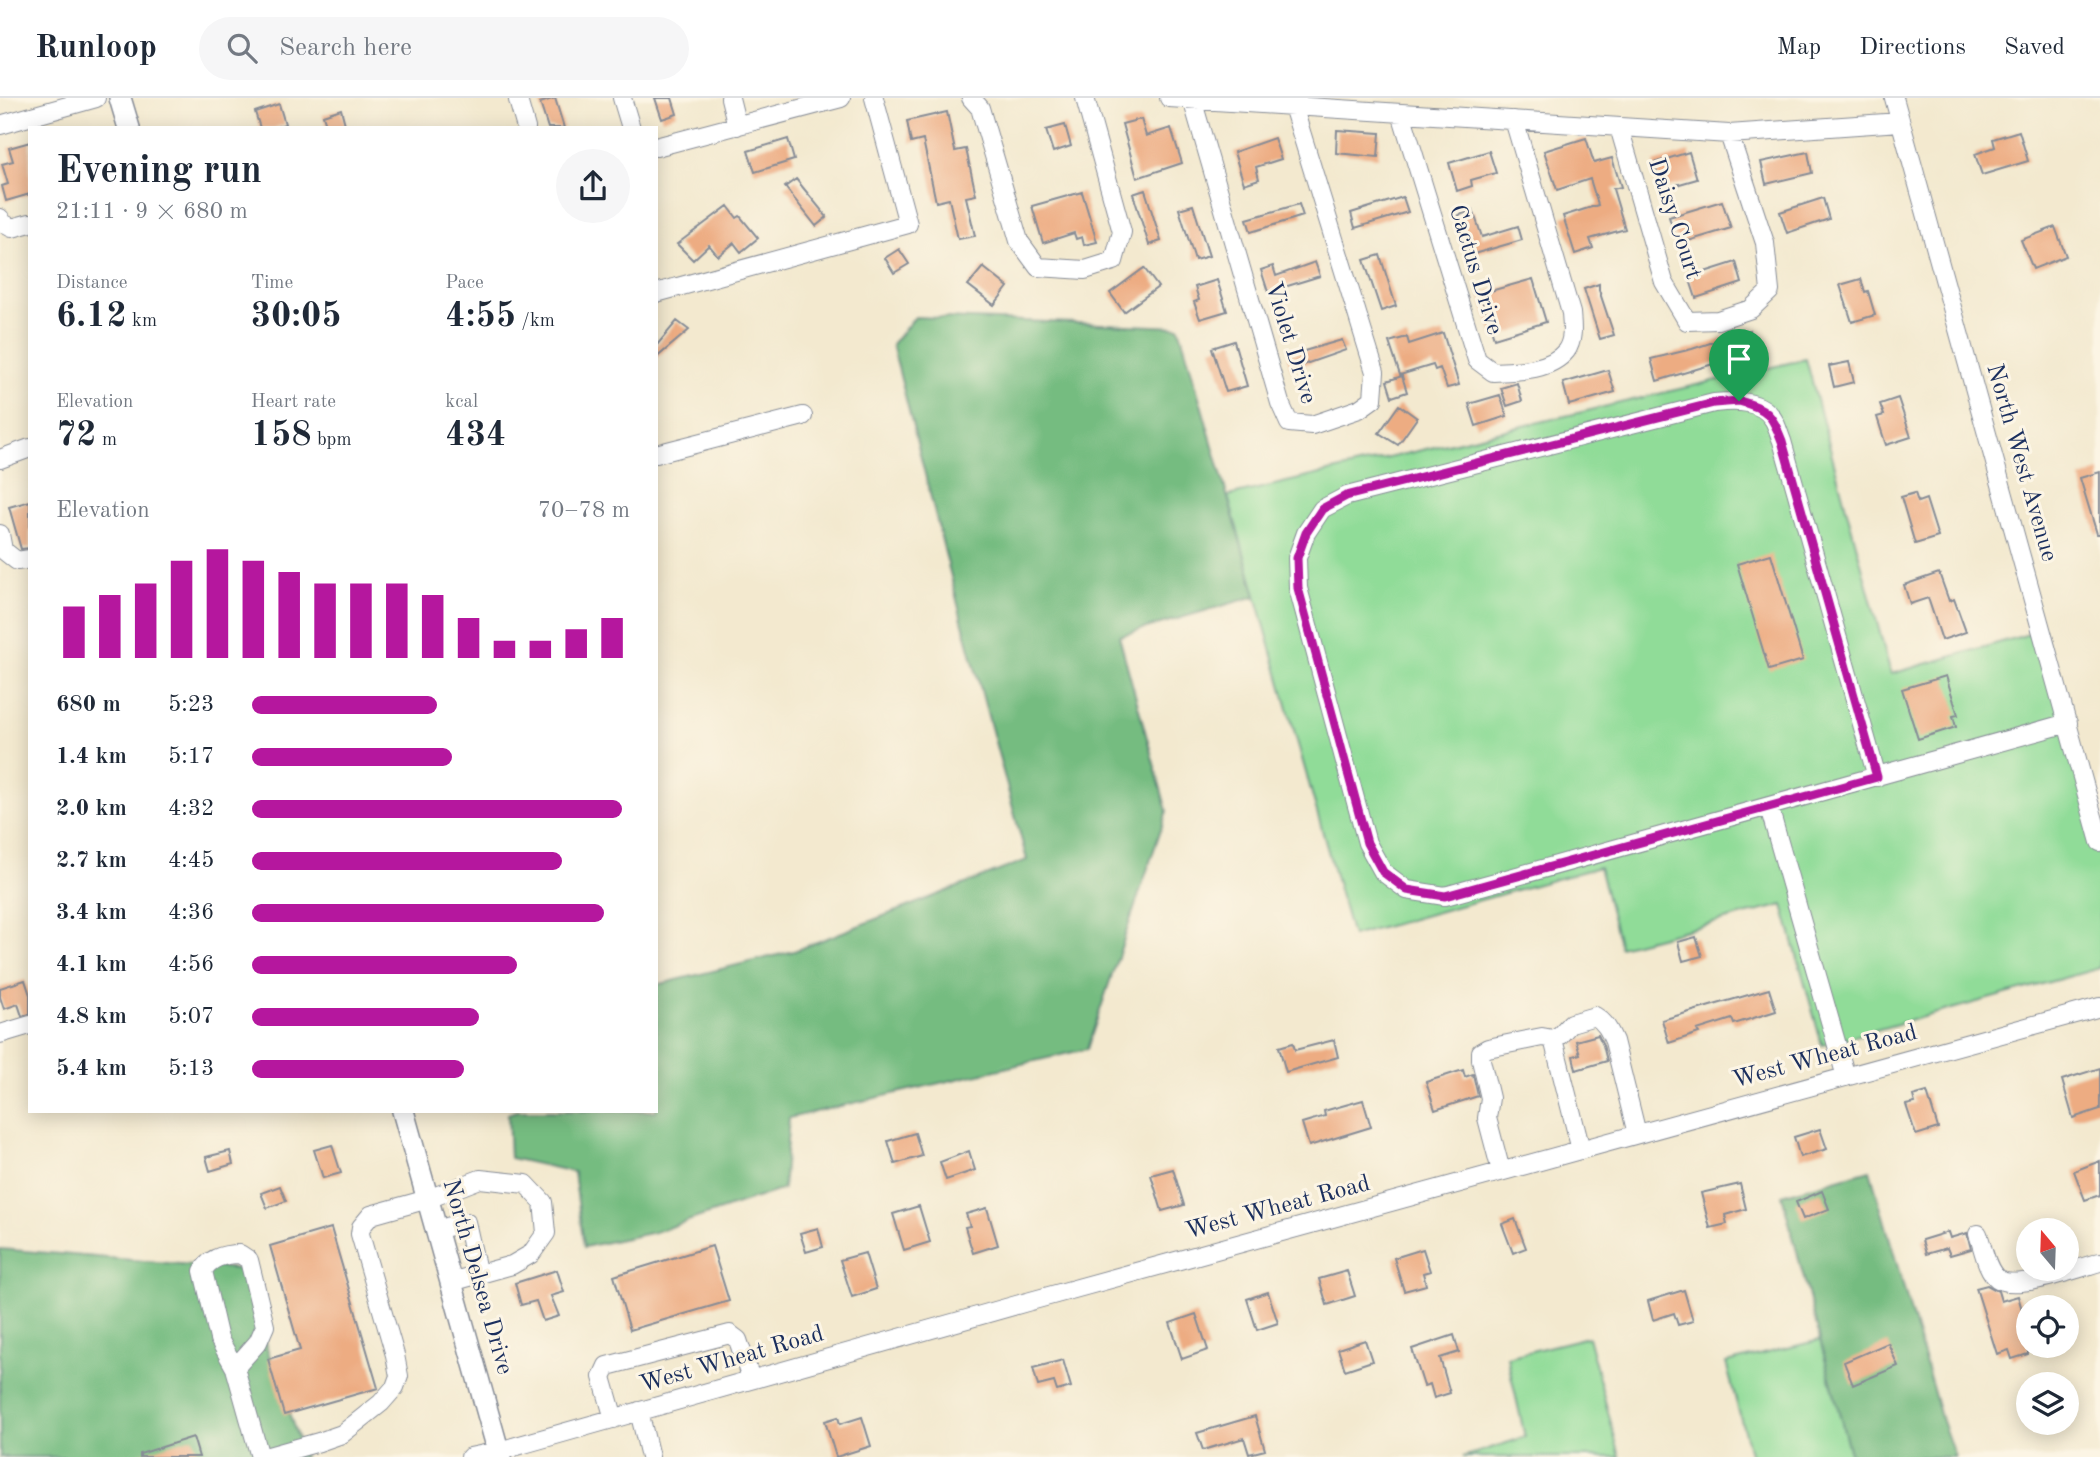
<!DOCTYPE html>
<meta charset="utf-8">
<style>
:root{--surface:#fff;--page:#f6f6f7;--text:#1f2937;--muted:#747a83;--line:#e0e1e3;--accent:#b5179e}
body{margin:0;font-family:"Old Standard TT",serif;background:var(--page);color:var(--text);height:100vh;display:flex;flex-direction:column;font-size:26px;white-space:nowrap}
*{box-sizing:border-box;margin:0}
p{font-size:23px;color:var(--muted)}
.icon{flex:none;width:38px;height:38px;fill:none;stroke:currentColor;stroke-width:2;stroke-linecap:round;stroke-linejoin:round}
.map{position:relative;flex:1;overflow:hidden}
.side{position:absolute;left:28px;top:28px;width:630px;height:987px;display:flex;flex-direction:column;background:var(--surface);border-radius:0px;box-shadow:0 4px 18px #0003}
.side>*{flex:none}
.needle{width:46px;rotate:341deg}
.tools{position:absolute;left:2016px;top:1120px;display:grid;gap:14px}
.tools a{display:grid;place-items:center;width:63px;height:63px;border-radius:50%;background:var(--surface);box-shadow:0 4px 18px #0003;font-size:35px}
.pin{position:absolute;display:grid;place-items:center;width:60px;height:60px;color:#fff;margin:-72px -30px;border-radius:50% 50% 50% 0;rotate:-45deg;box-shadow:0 0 7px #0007}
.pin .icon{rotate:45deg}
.round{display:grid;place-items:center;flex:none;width:74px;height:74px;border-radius:37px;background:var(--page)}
.headline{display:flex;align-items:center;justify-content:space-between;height:119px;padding:0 28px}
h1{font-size:38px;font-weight:700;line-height:52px}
.stats{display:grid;grid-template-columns:repeat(3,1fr);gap:10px;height:119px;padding:7px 28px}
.stats div{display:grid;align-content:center}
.stats b{font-size:35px;font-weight:700}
.stats small{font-size:19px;font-weight:400}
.stats p{font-size:19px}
.chart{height:196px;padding:14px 28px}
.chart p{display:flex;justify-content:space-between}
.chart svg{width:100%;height:126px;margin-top:7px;stroke:var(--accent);stroke-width:6}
ul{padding:0 28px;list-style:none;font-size:23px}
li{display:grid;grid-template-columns:112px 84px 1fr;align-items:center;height:52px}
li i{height:18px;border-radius:9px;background:var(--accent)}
header{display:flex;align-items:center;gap:42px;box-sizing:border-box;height:98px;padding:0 35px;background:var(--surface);border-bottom:2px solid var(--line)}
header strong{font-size:33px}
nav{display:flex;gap:38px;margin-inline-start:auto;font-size:24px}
.search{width:490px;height:63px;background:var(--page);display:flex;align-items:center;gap:18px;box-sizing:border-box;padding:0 24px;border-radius:38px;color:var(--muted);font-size:26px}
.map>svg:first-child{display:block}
.green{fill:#90dc98;stroke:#56867b;stroke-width:2}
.forest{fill:#74bc80;stroke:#48766f;stroke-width:2}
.building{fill:#edac82}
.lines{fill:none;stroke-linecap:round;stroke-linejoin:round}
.minor-casing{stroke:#878c96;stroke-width:20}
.major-casing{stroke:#878c96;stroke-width:24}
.minor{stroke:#fff;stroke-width:18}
.major{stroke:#fff;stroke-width:21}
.route-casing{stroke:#fff;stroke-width:14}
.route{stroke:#b5179e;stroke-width:9}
.labels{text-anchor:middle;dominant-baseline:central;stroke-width:6;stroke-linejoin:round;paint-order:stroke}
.street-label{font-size:24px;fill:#1b2f5e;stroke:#fcf5e5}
</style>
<header>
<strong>Runloop</strong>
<div class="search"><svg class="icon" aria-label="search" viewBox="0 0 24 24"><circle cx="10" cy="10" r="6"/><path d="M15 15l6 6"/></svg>Search here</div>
<nav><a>Map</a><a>Directions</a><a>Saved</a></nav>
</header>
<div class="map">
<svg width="2100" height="1359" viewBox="0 0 2100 1359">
<rect width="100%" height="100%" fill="#fcf5e5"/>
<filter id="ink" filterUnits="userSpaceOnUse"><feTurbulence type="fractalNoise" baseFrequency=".0143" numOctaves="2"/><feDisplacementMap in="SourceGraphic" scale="14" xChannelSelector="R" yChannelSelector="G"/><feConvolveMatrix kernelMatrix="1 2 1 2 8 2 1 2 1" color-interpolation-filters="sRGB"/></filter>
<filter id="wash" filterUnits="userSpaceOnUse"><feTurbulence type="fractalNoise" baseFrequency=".00686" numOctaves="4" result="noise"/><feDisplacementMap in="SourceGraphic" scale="28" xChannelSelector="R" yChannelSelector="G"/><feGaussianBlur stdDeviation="1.57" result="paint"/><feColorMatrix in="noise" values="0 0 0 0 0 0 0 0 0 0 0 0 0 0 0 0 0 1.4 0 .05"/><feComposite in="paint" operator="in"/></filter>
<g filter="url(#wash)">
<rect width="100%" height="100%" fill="#f3e9cf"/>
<!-- green -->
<path class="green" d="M1806,261L1891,576L2043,532L2100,738V870L1822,947L1783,807L1620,849L1599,769L1352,838L1228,398Z
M1588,1239L1620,1359H1463L1525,1339L1507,1259Z
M1820,1242L1851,1359H1751L1726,1265Z"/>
<!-- forest -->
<path class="forest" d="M915,219L1179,229L1256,498L1119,538L1167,713L1087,951L789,1020L783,1091L655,1134L584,1149L574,1074L510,1060L508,1016L516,1013H656V887L794,853L1027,762L962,522L892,246Z
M1870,1072L1942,1323L1955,1359H1851L1782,1097Z
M0,1151L240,1171L304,1359H0Z"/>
<g id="blocks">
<!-- building -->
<path class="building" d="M555,0L564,30H548L540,5Z
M655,0H672L677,16L662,21Z
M279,6L285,26L274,30H260L255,14Z
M341,11L346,30H327L323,17Z
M947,14L955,53L966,51L976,97L966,99L975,138L958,141L949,101L936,104L923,42L911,45L907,23Z
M1141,21L1146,38L1171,30L1182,65L1137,80L1122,26Z
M1065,27L1071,48L1053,54L1046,32Z
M1337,32L1380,35L1378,59L1336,55Z
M2019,33L2028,63L1982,77L1975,56L1995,49L1993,41Z
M1274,40L1281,61L1256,69L1259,81L1244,86L1234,54Z
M1586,40L1594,65L1612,60L1621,89L1613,91L1625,131L1590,141L1593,150L1575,156L1563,118L1598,107L1590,81L1557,92L1544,53Z
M788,41L794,62L755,74L748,53Z
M30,44V96L6,103L2,88L8,86L2,66L13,63L9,50Z
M1489,53L1496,75L1471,82L1472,88L1457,93L1449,65Z
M1689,54L1697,81L1662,91L1654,65Z
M1808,54L1812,75L1766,86L1761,64Z
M796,81L827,119L816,128L785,89Z
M1145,92L1161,143L1149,147L1133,96Z
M1082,94L1097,144L1084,147L1082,139L1076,141L1074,135L1043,145L1032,108Z
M1403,99L1408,114L1355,130L1351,115Z
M1823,100L1829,121L1787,135L1780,114Z
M1722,103L1731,130L1678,146L1669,119Z
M1299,106L1303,118L1251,134L1247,121Z
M1193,107L1209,158L1195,162L1179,111Z
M728,108L737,120L740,118L758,140L741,154L734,145L718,158L709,147L693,162L677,146Z
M1473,112L1482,139L1518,128L1522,142L1470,157L1457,118Z
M2055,129L2066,158L2033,171L2021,142Z
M899,151L909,166L894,175L885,160Z
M1380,157L1396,208L1381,213L1364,162Z
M1315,164L1320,178L1268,194L1261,172L1273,168L1276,178Z
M1736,164L1742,185L1696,200L1689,179Z
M983,169L1008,189L994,207L968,187Z
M1144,170L1158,189L1124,214L1110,195Z
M1533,181L1546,224L1494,240L1480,196Z
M1861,181L1865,194L1868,193L1875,217L1852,224L1840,187Z
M1217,182L1227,213L1200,221L1194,204L1199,202L1195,189Z
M1599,186V192L1614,237L1600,241L1584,191Z
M677,223L689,232L656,260V248Z
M1750,232L1756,253L1657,283L1651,261L1692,251Z
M1443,235L1459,287L1447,290L1440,270L1435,272L1433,267L1400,277L1389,244L1407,239L1409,246Z
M1342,242L1346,252L1291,271L1287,258Z
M1234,243L1247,288L1226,294L1212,250Z
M1849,264L1854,284L1834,289L1829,268Z
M1608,272L1615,294L1569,307L1563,285Z
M1402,278L1407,294L1392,299L1387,283Z
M1517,285L1522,303L1507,308L1501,290Z
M1500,297L1507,318L1476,328L1469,306Z
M1898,300L1911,339L1886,347L1877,319L1884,317L1880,306Z
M1399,307L1417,320L1398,347L1379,335Z
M2100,374V436H2097L2080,380Z
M1915,395L1918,404L1926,401L1938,439L1915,446L1901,399Z
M30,403V450L21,451L9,409Z
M1771,456L1803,562L1769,572L1737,466Z
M1939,475L1949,503L1954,501L1966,534L1942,542L1928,500L1910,506L1904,487Z
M1946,578L1958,617L1953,618L1956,629L1918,641L1902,591Z
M1696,839L1702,858L1683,863L1678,844Z
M25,882L30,897V916L22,918L18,906L4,911L0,899V890Z
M1769,891L1776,913L1734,926L1732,921L1697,932L1699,935L1669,945L1662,922Z
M1598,937L1603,947L1607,963L1576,972L1573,958L1580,956L1576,943Z
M1334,942L1338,959L1286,974L1279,949L1293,945L1295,952Z
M2100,970V1011L2073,1020L2062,982Z
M1463,972L1465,979L1473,976L1478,998L1435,1012L1426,984Z
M1927,994L1938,1030L1916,1037L1906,1007L1915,1005L1913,998Z
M1363,1002L1371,1029L1309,1048L1302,1025L1325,1018L1324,1013Z
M1820,1031L1827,1051L1800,1059L1794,1039Z
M915,1035L922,1058L895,1066L888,1043Z
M332,1047L341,1075L323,1080L314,1052Z
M230,1053L233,1066L210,1073L206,1059Z
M969,1053L975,1072L946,1082L940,1064Z
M2100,1063V1097L2085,1102L2074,1073Z
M1173,1071L1184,1107L1162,1113L1151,1077Z
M1740,1086L1746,1111L1725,1117L1727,1126L1710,1130L1701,1095Z
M280,1088L286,1103L267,1110L261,1095Z
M1822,1093L1829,1111L1803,1121L1796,1104Z
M919,1108L930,1144L904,1152L893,1116Z
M987,1110L998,1147L973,1155L965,1129L970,1128L966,1116Z
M1515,1121L1526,1150L1513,1155L1502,1126Z
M331,1130L378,1290L284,1317L268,1261L300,1252L270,1148Z
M818,1130L823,1149L806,1154L800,1135Z
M1948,1134L1950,1140L1967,1135L1971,1151L1950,1157L1947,1150L1926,1156L1922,1142Z
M712,1148L729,1203L630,1232L614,1178Z
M1423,1151L1430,1173L1423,1175L1426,1187L1404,1193L1394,1160Z
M865,1155L876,1191L852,1199L840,1162Z
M557,1172L564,1194L551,1198L559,1218L543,1223L536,1203L521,1207L515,1185Z
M1347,1173L1355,1198L1327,1207L1319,1181Z
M1987,1187L1998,1193L2001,1203L2018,1198L2028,1233V1256L2012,1261L2009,1252L1997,1256L1976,1190Z
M1684,1192L1693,1223L1678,1227L1674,1215L1653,1222L1648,1203Z
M1268,1194L1278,1225L1257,1232L1247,1201Z
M1196,1216L1208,1252L1182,1261L1170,1225Z
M1454,1237L1459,1254L1440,1260L1450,1295L1434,1300L1430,1286L1424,1288L1412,1251Z
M1365,1242L1372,1263L1345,1272L1338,1251Z
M1888,1245L1898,1268L1853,1287L1844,1264Z
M1063,1262L1071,1289L1057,1293L1054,1284L1038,1288L1033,1270Z
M1255,1318L1265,1352L1249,1356L1244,1340L1203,1352L1197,1335Z
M838,1319L840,1326L862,1319L871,1348L836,1359L825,1323Z
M193,1339L199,1359H140V1356Z"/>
</g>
</g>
<g filter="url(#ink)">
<use href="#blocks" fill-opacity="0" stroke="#878c96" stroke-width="2"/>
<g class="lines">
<defs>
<path id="minor" d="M622,0L631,30
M730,0L737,28
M971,0L980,10L1019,143L1038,169L1085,172L1114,163L1122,134L1085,0
M1169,0L1729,36L1900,24
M1894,0L2100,744
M1192,1L1280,305L1289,325L1312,327L1359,311L1373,301L1375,274L1293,8
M518,2L526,30
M1401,15L1477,262L1493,274C1516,273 1550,273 1566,253C1574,242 1572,227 1571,215L1514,22
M0,27L96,0
M1619,29L1664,184L1687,223L1718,222L1751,211L1770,193L1765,145L1729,36
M656,49L841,0
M0,120L1,124L12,130L30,125
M656,195L908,126L874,0
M656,356L803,318
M0,361L30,350
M0,436L3,452L17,463L30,461
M1877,679L1782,343C1779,336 1777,327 1773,321C1761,301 1734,303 1714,305L1347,398L1322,411L1306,435L1297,460L1298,490L1367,745L1383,774L1407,792L1445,798L2068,625
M1769,709L1846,979
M0,936L30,927
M1553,941L1581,1052
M1501,1073L1487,1020L1490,1000L1481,962V954L1488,950L1542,939L1553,941L1560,937L1571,925L1595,918C1605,924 1609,932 1614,943L1637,1036
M436,1132L466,1124L478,1177
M1978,1136C1983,1149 1986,1172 1998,1181C2015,1193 2079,1170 2100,1164
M235,1270L258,1244L265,1228L249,1162L240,1156C226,1156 210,1159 203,1173L219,1241L235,1270L260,1359
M639,1313L650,1359
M614,1321L602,1279L607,1268L730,1236L738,1242L751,1281
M265,1359L319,1344L342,1336L381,1305L395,1289L399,1278L395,1257L360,1136L361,1129L371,1117L428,1101L480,1081L526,1086L543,1104L546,1135L531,1156L512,1167L451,1184
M470,1359L499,1353L1027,1204L2100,909"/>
<path id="major" d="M120,0L129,30
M403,1013L500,1359"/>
</defs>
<!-- minor casing -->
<use href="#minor" class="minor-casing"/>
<!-- major casing -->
<use href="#major" class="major-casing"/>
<!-- minor -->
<use href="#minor" class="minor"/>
<!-- major -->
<use href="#major" class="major"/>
</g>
</g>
<g class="lines" filter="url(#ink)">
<defs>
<path id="route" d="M1739,303C1768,311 1771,315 1782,343L1877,679L1445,798L1407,792L1383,774L1367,745L1298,490L1297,460L1306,435L1322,411L1346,398L1714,305Z"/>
</defs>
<!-- route casing -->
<use href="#route" class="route-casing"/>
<!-- route -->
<use href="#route" class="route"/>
</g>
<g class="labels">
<!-- street labels -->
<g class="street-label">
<text transform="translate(1674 121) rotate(72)">Daisy Court</text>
<text transform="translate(1475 172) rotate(73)">Cactus Drive</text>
<text transform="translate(1290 245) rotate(73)">Violet Drive</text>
<text transform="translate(2021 365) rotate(74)">North West Avenue</text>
<text transform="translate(1825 959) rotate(-15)">West Wheat Road</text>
<text transform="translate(1278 1110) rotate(-15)">West Wheat Road</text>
<text transform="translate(477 1179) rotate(74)">North Delsea Drive</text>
<text transform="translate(732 1262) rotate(-16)">West Wheat Road</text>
</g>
</g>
</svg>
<div class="tools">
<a><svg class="needle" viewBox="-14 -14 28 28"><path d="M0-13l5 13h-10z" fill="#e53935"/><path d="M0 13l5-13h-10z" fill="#747a83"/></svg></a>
<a><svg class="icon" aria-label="locate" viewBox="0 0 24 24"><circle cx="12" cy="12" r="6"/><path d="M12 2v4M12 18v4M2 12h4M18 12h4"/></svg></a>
<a><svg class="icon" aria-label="layers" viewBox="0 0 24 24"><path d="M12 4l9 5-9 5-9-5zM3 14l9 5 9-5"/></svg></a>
</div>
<div class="pin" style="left:1739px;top:303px;background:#1e9e55"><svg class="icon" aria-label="arrive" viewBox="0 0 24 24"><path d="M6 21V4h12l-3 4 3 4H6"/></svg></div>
<section class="side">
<div class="headline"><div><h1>Evening run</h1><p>21:11 · 9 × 680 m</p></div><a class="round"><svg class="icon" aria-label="share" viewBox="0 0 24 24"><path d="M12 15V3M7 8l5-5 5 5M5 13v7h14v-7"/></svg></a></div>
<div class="stats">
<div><p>Distance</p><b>6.12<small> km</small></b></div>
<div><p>Time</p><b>30:05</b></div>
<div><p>Pace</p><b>4:55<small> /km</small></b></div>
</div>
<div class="stats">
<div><p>Elevation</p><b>72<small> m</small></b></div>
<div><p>Heart rate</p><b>158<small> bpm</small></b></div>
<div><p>kcal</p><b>434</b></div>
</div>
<div class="chart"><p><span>Elevation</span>70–78 m</p>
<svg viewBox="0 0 160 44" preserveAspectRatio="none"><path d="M5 44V26M15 44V22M25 44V18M35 44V10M45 44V6M55 44V10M65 44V14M75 44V18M85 44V18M95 44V18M105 44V22M115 44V30M125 44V38M135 44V38M145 44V34M155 44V30"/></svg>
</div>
<ul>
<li><b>680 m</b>5:23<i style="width:49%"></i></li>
<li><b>1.4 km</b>5:17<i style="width:53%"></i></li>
<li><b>2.0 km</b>4:32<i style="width:98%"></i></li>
<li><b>2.7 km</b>4:45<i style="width:82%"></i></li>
<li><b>3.4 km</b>4:36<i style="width:93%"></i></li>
<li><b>4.1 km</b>4:56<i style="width:70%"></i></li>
<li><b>4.8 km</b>5:07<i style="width:60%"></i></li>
<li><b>5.4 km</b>5:13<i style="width:56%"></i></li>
</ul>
</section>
</div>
